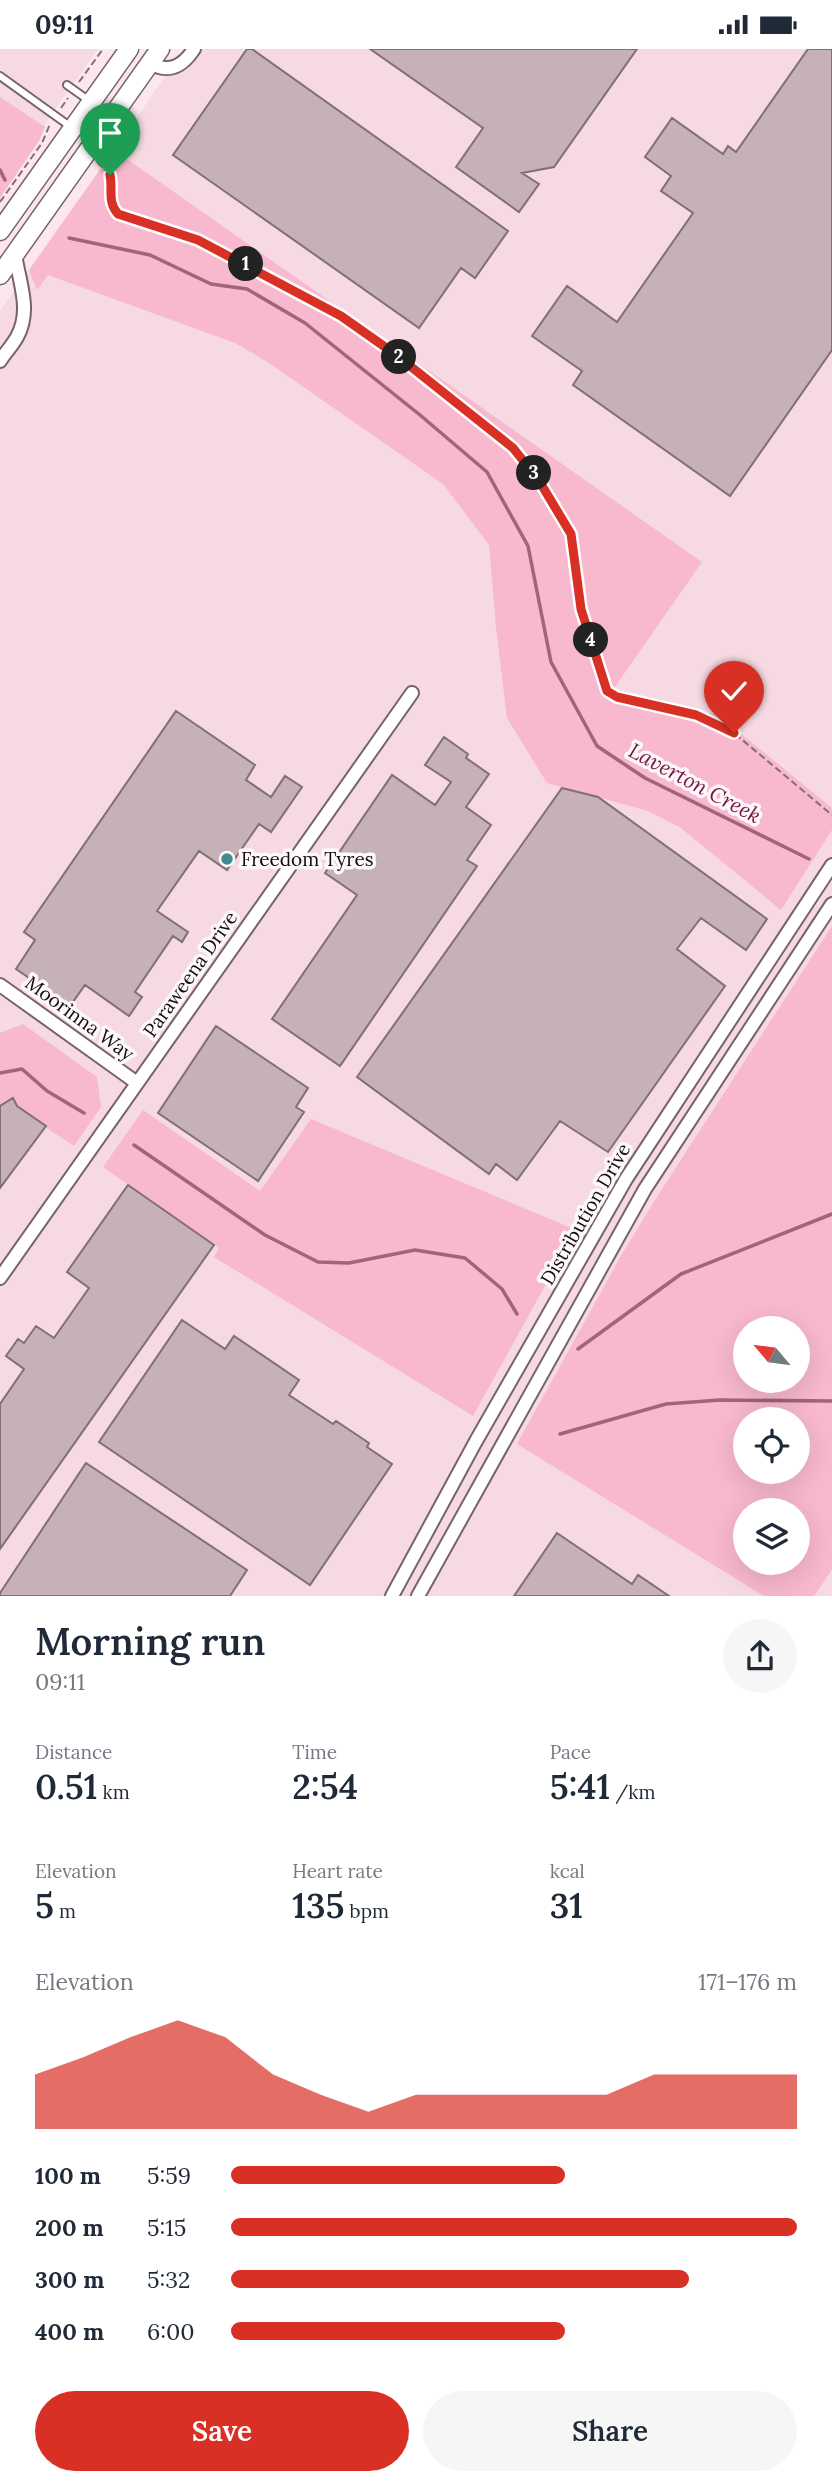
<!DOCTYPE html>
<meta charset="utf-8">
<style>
:root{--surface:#fff;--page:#f6f6f7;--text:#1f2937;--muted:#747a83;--accent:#d93025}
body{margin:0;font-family:Lora,serif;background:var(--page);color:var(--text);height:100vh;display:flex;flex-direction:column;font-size:26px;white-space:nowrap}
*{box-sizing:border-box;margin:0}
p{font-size:23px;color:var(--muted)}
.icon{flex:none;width:38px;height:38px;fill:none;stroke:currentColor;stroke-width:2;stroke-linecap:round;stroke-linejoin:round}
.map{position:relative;height:1547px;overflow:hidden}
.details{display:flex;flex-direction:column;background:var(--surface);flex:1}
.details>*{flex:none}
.needle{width:46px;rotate:299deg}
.buttons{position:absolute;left:733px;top:1267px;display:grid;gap:14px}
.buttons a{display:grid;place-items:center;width:77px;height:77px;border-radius:50%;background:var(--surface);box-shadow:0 7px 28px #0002;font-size:35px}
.pin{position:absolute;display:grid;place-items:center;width:60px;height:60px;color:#fff;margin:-72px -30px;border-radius:50% 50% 50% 0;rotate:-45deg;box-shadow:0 0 7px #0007}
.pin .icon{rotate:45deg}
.km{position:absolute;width:35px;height:35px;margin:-18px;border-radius:50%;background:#222;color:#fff;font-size:19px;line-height:35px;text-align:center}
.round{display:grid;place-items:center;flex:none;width:74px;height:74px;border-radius:37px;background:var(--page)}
.overview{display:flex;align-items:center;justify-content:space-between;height:119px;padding:0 35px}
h1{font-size:38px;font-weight:600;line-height:52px}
.figures{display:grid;grid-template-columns:repeat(3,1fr);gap:10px;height:119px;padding:7px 35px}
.figures div{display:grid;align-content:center}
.figures b{font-size:35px;font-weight:600}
.figures small{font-size:19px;font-weight:400}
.figures p{font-size:19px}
.chart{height:196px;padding:14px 35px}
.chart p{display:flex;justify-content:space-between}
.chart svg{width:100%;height:126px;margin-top:7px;fill:var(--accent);opacity:.7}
.action{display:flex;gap:14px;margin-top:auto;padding:14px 35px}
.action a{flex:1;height:80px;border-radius:42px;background:var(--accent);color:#fff;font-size:28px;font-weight:600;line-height:80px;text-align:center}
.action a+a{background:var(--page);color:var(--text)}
ul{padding:0 35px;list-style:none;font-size:23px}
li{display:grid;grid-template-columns:112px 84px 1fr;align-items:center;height:52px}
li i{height:18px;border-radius:9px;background:var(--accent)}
.status{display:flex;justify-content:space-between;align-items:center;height:49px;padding:0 35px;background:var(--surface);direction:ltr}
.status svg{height:19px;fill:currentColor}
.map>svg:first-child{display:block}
.built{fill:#f6d9e2;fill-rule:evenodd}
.green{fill:#f8b8cd;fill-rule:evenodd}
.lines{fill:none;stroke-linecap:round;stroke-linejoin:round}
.stream{stroke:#a1647a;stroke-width:3.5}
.building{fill:#c5b1b7;stroke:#816f74;stroke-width:2}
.lane-casing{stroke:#766469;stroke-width:10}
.street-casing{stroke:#766469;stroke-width:16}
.secondary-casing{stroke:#766469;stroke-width:21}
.path{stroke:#7f7276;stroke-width:2;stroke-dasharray:7 3.5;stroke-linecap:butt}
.lane{stroke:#fff;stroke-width:6}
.street{stroke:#fff;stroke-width:12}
.secondary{stroke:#fff;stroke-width:18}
.route-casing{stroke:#fff;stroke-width:14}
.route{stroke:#d93025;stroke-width:9}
.poi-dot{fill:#438a93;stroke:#fdf9fa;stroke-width:2.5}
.labels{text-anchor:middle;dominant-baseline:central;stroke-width:7;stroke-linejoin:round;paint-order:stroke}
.poi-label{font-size:19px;fill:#120c0e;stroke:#fdf9fa;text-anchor:start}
.street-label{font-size:19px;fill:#120c0e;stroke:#fdf9fa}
.water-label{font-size:21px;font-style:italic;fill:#791645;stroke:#fdf9fa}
</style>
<div class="status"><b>09:11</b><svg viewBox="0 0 49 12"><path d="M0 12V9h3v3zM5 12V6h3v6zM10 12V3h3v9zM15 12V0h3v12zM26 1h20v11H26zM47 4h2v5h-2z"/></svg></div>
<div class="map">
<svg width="832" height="1547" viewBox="0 0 832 1547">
<rect width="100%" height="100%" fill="#fce7ed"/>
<!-- built -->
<path class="built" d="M0,0H98L47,72L39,92L0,148Z
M185,0H832V1547H0V262ZM746,1279H798V1332H746ZM746,1370H798V1423H746ZM746,1461H798V1514H746Z"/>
<!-- green -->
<path class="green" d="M0,48L45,78L39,92L0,149Z
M114,101L702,513L612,642L718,666L832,759V781L781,861L681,779L648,762L547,734L507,669L496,578L489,496L443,435L269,314L235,294L48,226L37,241L29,221Z
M832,877V1521L814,1547H764L517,1395L622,1205L655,1151ZM746,1279H798V1332H746ZM746,1370H798V1423H746ZM746,1461H798V1514H746Z
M23,975L97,1028L101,1058L74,1097L12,1056L0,1060V984Z
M143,1061L260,1142L311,1070L576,1181L473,1367L214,1208L219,1199L103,1118Z"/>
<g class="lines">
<!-- stream -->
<path class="stream" d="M0,121L5,131
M69,189L150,206L211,235L247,240L305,274L420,366L487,423L528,497L551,613L597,697L645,729L809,810
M0,1024L22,1020L47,1042L84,1064
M134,1096L265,1186L318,1213L349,1214L415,1201L465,1209L502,1240L517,1265
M578,1300L681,1225L832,1165
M560,1385L666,1355L720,1351L832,1352"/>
</g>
<!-- building -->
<path class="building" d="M247,0H252L508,182L475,229L461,219L419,279L173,106Z
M370,0H637L554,118L522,124L539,135L519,163L456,118L483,79Z
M808,0H832V301L730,447L573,336L582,322L532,287L567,237L617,273L693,164L661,142L671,127L645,108L672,69L723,105L728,97L736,103Z
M176,662L255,716L246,731L271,748L285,727L302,738L271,783L259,775L227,821L199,802L157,862L188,883L182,893L173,887L135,943L142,948L129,967L85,936L70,957L16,920L35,891L24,883Z
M444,688L468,705L466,709L489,725L466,758L491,776L467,811L477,817L340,1017L272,970L357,846L325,824L392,726L435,756L451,733L425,716Z
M562,739L598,748L767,870L746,901L701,869L677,900L725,937L608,1103L560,1072L517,1131L496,1115L489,1125L357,1028Z
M216,977L308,1039L296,1058L304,1063L258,1132L158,1064Z
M13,1049L17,1057L46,1077L0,1139V1057Z
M128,1136L214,1196L0,1500V1355L24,1320L6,1307L18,1290L24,1294L36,1277L54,1289L89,1239L67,1223Z
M182,1271L225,1300L234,1287L299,1331L289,1346L333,1375L336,1372L369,1394L367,1398L392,1415L310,1536L99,1393Z
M86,1414L247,1521L230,1547H0V1544Z
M557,1484L632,1535L638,1526L669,1547H514Z"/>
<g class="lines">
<defs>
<path id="lane" d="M0,27L71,78
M67,36L91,53"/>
<path id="street" d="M150,14C169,25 183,17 194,0
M0,312C5,304 12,297 17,288C32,261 19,233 15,205
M0,936L137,1034
M0,1229L412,644
M392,1547L476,1392L626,1130L832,816
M418,1547L645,1140L832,855"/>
<path id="secondary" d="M0,182L129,0
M0,226L160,0"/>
</defs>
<!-- lane casing -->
<use href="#lane" class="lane-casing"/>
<!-- street casing -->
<use href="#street" class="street-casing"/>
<!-- secondary casing -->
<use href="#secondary" class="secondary-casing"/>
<!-- path -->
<path class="path" d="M79,33L103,0
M61,59L68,49
M97,113L110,126C113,140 107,154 118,165L198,191L341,267L395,305L513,399L538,430L571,485L574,499L581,560L607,642L617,648L696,666L734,684L832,766
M0,153L42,94L50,75"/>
<!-- lane -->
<use href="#lane" class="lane"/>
<!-- street -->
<use href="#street" class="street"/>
<!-- secondary -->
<use href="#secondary" class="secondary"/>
</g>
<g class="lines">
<defs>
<path id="route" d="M110,126C113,140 107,153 118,165L198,191L341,267L395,305L513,399L538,430L571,485L581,560L607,642L617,648L696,666L734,684"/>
</defs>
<!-- route casing -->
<use href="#route" class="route-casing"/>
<!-- route -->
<use href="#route" class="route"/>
</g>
<!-- markers -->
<circle class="poi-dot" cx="227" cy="810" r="7"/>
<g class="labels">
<!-- poi labels -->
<g class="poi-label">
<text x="241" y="810">Freedom Tyres</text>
</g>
<!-- street labels -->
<g class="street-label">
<text transform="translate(190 925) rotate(-55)">Paraweena Drive</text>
<text transform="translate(80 969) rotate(36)">Moorinna Way</text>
<text transform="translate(585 1165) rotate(-60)">Distribution Drive</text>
</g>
<!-- water labels -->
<g class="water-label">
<text transform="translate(695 734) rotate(28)">Laverton Creek</text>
</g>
</g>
</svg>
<div class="buttons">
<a><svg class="needle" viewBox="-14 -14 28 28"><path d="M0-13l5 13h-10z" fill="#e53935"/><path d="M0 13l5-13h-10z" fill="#747a83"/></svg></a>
<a><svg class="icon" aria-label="locate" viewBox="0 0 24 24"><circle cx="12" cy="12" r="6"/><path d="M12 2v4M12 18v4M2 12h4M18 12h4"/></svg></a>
<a><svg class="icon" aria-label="layers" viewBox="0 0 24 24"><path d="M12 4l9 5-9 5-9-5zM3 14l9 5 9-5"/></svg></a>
</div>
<div class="pin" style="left:110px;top:126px;background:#1e9e55"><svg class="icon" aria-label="arrive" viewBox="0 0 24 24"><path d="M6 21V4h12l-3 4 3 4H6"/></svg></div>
<div class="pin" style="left:734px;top:684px;background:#d93025"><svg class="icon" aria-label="check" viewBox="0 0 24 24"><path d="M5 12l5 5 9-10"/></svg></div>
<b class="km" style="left:246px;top:215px">1</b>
<b class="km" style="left:399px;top:308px">2</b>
<b class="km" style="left:534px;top:424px">3</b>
<b class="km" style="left:591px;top:591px">4</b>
</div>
<section class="details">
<div class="overview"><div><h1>Morning run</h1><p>09:11</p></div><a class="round"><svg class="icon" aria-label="share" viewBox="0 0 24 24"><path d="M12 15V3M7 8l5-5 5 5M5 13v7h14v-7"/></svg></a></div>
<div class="figures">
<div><p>Distance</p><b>0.51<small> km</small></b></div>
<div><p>Time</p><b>2:54</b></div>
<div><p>Pace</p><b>5:41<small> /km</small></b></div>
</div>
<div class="figures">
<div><p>Elevation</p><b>5<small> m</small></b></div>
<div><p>Heart rate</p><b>135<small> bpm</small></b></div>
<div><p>kcal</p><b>31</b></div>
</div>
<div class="chart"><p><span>Elevation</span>171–176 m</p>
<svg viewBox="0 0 160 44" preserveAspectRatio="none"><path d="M0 44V25L10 19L20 12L30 6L40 12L50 25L60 32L70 38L80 32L90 32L100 32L110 32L120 32L130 25L140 25L150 25L160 25V44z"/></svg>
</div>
<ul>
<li><b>100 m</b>5:59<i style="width:59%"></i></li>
<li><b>200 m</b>5:15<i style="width:100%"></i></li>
<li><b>300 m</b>5:32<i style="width:81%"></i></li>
<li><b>400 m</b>6:00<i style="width:59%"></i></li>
</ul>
<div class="action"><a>Save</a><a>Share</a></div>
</section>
